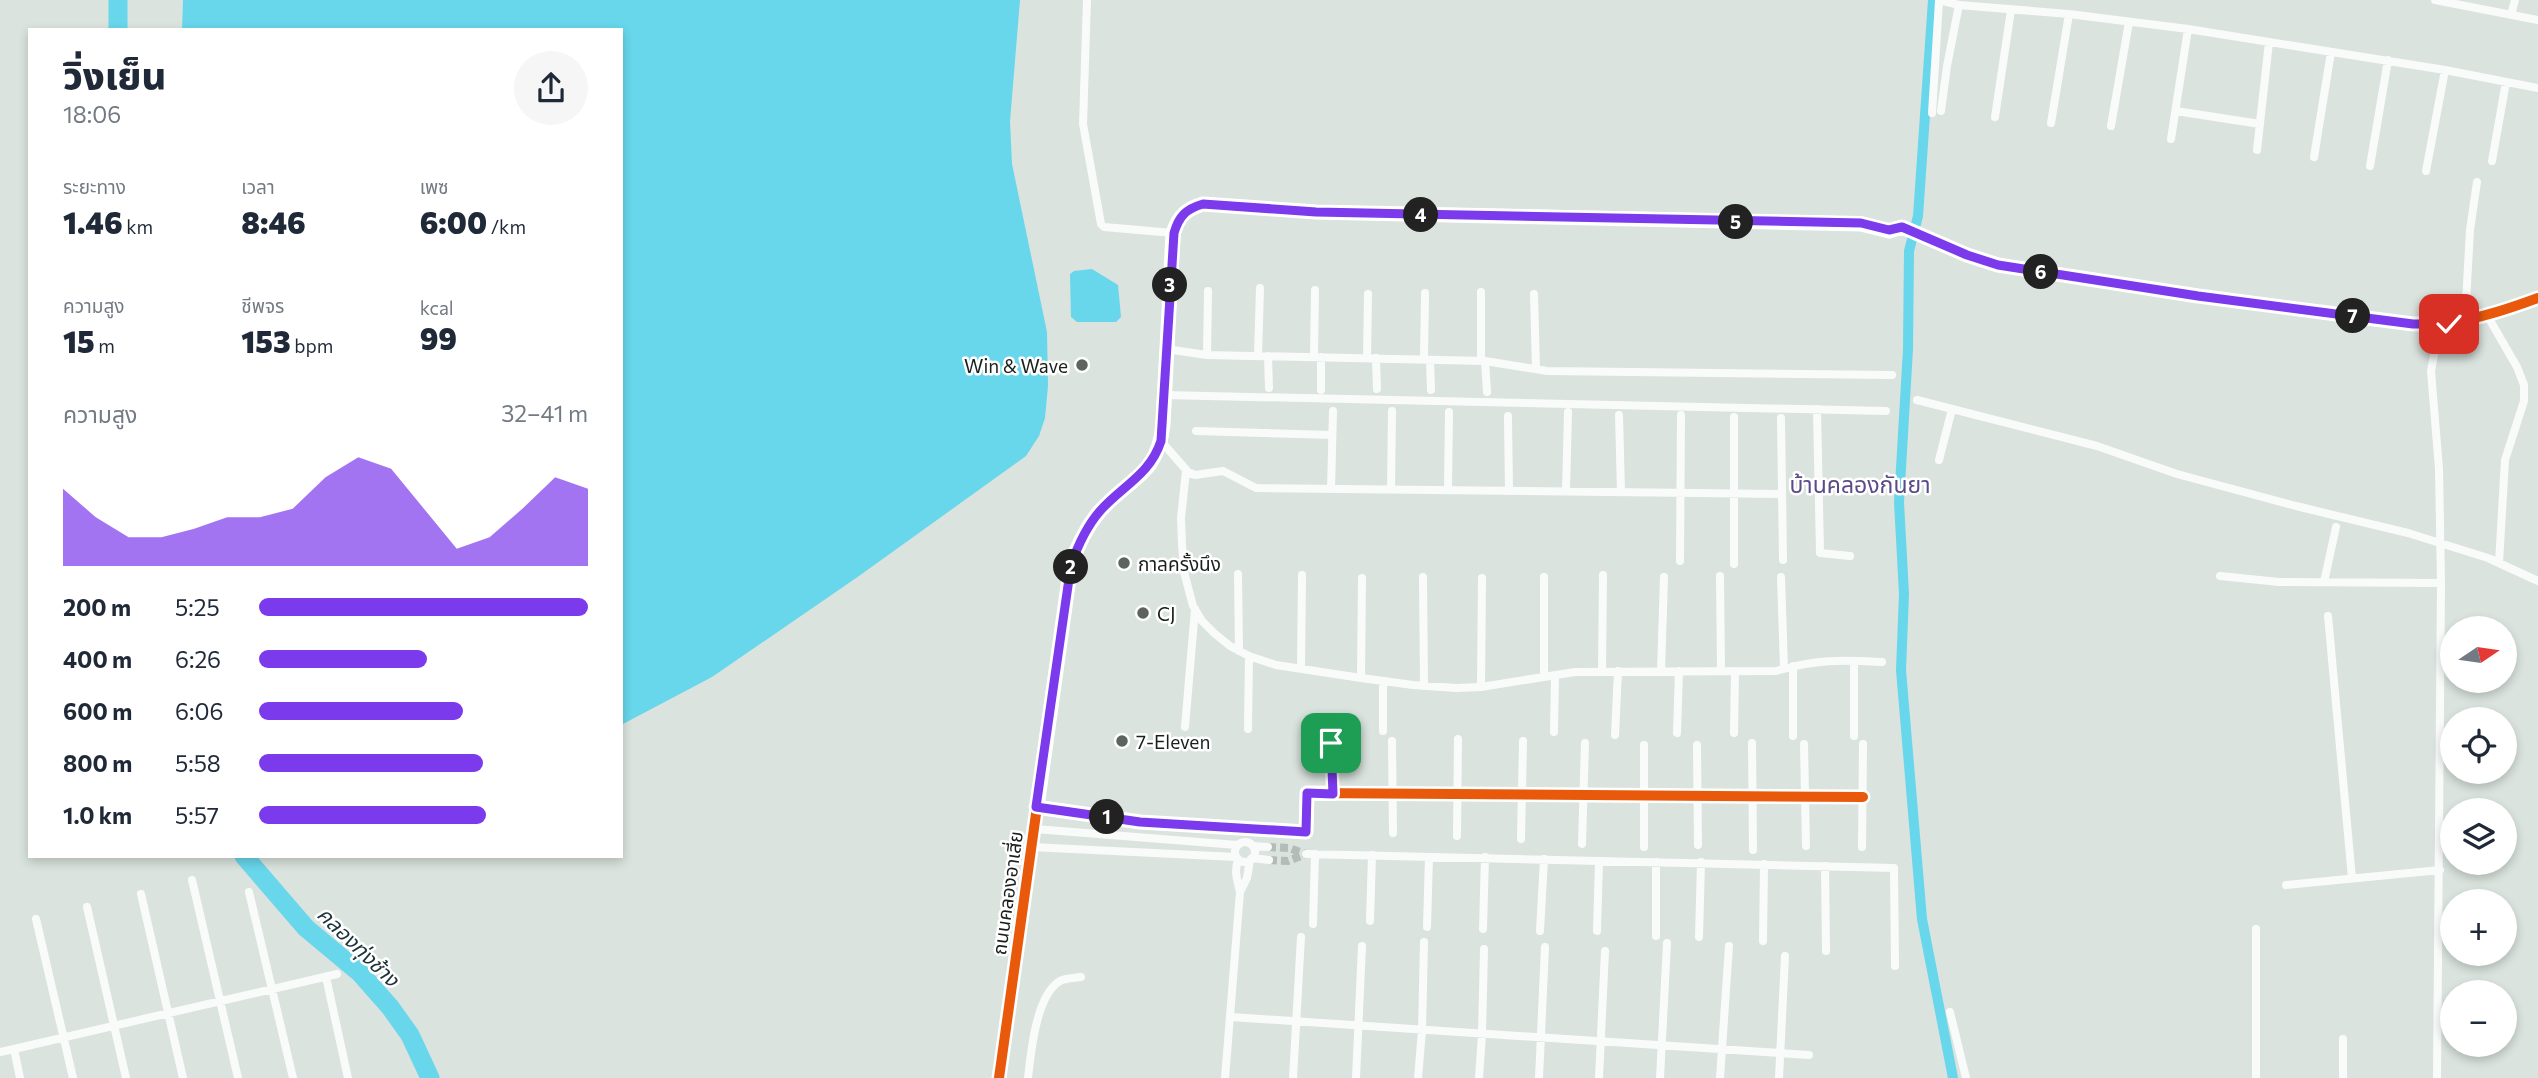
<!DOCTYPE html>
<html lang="th">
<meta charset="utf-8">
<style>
:root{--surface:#fff;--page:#f6f6f7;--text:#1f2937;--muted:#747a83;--accent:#7c3aed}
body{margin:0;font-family:Commissioner,"Noto Sans Thai",sans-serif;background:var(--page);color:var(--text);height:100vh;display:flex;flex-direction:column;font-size:26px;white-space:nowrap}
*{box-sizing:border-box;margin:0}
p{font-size:23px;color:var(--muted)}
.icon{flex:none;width:38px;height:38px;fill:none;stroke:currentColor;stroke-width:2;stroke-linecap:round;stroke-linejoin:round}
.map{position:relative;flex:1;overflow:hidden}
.details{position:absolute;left:28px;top:28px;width:595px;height:830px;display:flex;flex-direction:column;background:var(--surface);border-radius:0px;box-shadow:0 4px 10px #0003}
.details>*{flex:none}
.needle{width:46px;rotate:77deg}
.tools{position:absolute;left:2440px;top:616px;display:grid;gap:14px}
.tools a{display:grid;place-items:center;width:77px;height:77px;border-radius:50%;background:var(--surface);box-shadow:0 4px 10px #0003;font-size:35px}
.pin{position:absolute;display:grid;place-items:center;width:60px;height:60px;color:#fff;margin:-30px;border-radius:14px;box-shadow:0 4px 10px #0006}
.km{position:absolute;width:35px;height:35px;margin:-18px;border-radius:50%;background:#222;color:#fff;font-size:19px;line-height:35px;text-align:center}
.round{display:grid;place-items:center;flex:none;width:74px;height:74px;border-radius:37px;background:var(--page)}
.headline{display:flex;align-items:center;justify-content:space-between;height:119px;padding:0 35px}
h1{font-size:38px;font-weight:800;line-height:52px}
.stats{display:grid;grid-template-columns:repeat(3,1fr);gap:10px;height:119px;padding:7px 35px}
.stats div{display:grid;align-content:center}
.stats b{font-size:30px;font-weight:800}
.stats small{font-size:19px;font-weight:400}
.stats p{font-size:19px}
.chart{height:196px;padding:14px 35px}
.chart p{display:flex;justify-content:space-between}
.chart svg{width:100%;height:126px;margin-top:7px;fill:var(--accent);opacity:.7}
ul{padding:0 35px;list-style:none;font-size:23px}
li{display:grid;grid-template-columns:112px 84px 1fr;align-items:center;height:52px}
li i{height:18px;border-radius:9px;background:var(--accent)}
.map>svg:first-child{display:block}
.water{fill:#68d6eb}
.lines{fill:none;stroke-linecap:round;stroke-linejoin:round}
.canal{stroke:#68d6eb;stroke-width:10}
.river{stroke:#68d6eb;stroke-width:19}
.minor-tunnel{stroke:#b3bcb7;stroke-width:8;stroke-dasharray:8 4;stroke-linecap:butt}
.minor{stroke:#f9fbfa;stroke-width:8}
.tertiary{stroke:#f9fbfa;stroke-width:10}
.cycleway-casing{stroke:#fff;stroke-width:15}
.cycleway{stroke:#e8590c;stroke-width:10}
.route-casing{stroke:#fff;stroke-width:14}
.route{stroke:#7c3aed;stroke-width:9}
.poi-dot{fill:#5d6460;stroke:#fff;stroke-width:2.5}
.labels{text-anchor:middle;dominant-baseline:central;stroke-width:5;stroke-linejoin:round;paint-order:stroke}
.poi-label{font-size:19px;fill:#191f1c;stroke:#fff;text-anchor:start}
.street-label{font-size:19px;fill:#191f1c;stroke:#fff}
.water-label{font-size:21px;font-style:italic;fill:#1b3339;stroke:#fff}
.quarter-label{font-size:23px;fill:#5c4a89;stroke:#fff}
</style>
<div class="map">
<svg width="2538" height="1078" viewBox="0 0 2538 1078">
<rect width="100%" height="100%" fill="#dae3de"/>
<!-- water -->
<path class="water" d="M183,0H1020L1010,121L1012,164L1047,332L1048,386L1045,418L1039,436L1026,456L859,576L712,677L621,725V30H182Z
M1092,269L1118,285L1121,317L1116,322H1077L1071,317L1070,274L1074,271Z"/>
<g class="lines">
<!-- canal -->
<path class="canal" d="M1933,0L1918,216L1909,251L1908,349L1899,502L1904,594L1901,670L1922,919L1953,1078"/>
<!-- river -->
<path class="river" d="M118,30V0
M244,856L306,928L360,973L390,1007L410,1035L430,1078"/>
<!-- minor-tunnel -->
<path class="minor-tunnel" d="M1268,847L1289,848L1306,854
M1269,860L1288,861L1306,854"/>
<!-- minor -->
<path class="minor" d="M1087,0L1083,124L1101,224L1104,227L1173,233
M1939,0L1959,5
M2435,0L2538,20
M2511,15L2515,0
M1941,111L1947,66L1959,5L2069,14L2188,29L2445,70L2538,88
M2176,111L2260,124
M1932,113L1939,1
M1995,117L2011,10
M2051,123L2069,14
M2111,126L2129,22
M2171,139L2188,29
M2257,150L2269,42
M2314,157L2331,52
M2492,161L2506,82
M2370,166L2388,60
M2426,171L2445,70
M1534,294L1536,369
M2487,315L2517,367L2524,385V401L2505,460L2499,563
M2465,321L2470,230L2477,182
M1166,349L1207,355L1485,361L1547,371L1892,375
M1207,355L1208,291
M1258,356L1260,288
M1268,356L1269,388
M1314,357L1315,290
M1321,357V390
M1367,358L1368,294
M1376,358L1377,389
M1424,359L1425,293
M1430,360L1431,390
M1481,361V292
M1485,361L1487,392
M1164,395L1886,411
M1917,400L2097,446L2177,474L2296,506L2408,533L2488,558L2538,581
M1817,409L1820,553L1850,556
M1619,415L1621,492
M1508,416L1509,491
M1781,418L1783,560
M1196,431L1332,435
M1161,441L1188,472L1195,475L1223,471L1256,488L1782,494
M1939,460L1952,409
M1186,471L1181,518L1182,544L1184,572L1193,606L1202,621L1214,633L1230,646L1249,656L1276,665L1361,678L1413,685L1456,688L1481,687L1575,672L1776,671C1816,659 1842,660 1882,662
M1331,489L1333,411
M1391,489L1392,411
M1448,490L1449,412
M1566,491L1568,412
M1680,561L1681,415
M1734,564V417
M1238,574L1239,651
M1720,576L1721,671
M2220,576L2279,582L2441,583
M1423,577L1424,686
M1544,577V677
M1781,577L1784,669
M2324,582L2336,527
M2328,616L2352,878
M1793,666V736
M1301,668L1302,575
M1602,671L1603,575
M1661,671L1664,577
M1361,678L1362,578
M1481,687L1482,578
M1185,727L1195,609
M1248,729L1249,656
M1383,731V681
M1554,732L1555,675
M1677,733L1679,671
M1734,733L1735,671
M1615,735L1618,671
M1854,736V661
M1392,741L1393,833
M1331,743L1333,794
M1752,743L1753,850
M1804,744L1806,846
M1697,745L1698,845
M1036,807L1140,822L1306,832L1307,793L1863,797
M1035,829L1237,845
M1457,836L1458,739
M1521,839L1523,741
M1235 852a10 10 0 1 1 20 0a10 10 0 1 1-20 0Z
M1582,844L1585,743
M1253,846L1268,847
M1031,847L1236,857
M1644,847V745
M1862,847L1863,744
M1306,854L1894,868L1895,966
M1252,858L1269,860
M1825,866L1826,951
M192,880L238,1078
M2286,885L2440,870
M249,892L293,1078
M1240,892L1247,878L1250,860
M141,894L183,1078
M87,907L126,1078
M36,919L73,1078
M1370,921L1372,855
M1313,924L1315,854
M1427,927L1429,857
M1483,929L1485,857
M2256,929V1078
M1540,931L1544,859
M1597,931L1599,861
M1656,936V862
M1699,937L1701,862
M1763,941L1764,864
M326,977L348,1078
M1950,1012L1966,1078
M1231,1017L1809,1055
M14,1049L337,974
M0,1052L14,1049L20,1078
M1028,1078C1031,1052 1036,995 1060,981C1065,978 1075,978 1081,977
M1225,1078L1240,892C1237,880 1234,871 1238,860
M1293,1078L1301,937
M1356,1078L1362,946
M1418,1078L1422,1030L1424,942
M1479,1078L1482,1034L1484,949
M1539,1078L1545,947
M1599,1078L1605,951
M1660,1078L1667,943
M1720,1078L1729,946
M1779,1078L1785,956
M2343,1078V1039
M2437,1078L2441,583L2439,469L2431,371L2435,350L2449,324"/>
<!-- tertiary -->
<path class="tertiary" d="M999,1078L1071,564C1078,545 1086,527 1100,511C1130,477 1157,477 1163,425L1173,233C1179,216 1186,209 1203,204L1316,212L1861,224L1889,231L1902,227L1967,255L1998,265L2198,296L2413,324C2462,324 2492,315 2538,298"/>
<defs>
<path id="cycleway" d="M1036,807L1140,822L1306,832L1307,793L1863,797
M999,1078L1071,564C1078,545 1086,527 1100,511C1130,477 1157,477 1163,425L1173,233C1179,216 1186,209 1203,204L1316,212L1861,224L1889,231L1902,227L1967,255L1998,265L2198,296L2413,324C2462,324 2492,315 2538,298"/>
</defs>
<!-- cycleway casing -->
<use href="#cycleway" class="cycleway-casing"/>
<!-- cycleway -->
<use href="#cycleway" class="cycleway"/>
</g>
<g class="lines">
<defs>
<path id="route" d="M1331,743L1333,794L1307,793L1306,832L1140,822L1036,807L1071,565C1078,545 1086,527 1100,511C1122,486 1150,475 1161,441L1174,233C1179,216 1186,209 1203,204L1316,212L1861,223L1889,230L1902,227L1967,255L1998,265L2198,296L2413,324H2449"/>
</defs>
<!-- route casing -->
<use href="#route" class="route-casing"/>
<!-- route -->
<use href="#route" class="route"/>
</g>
<!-- markers -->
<g class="poi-dot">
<circle cx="1082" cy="365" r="7"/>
<circle cx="1124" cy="563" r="7"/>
<circle cx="1143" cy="613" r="7"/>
<circle cx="1122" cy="741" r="7"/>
</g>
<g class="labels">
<!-- poi labels -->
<g class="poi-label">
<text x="1068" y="365" text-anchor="end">Win &amp; Wave</text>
<text x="1138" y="563">กาลครั้งนึง</text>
<text x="1157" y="613">CJ</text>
<text x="1136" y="741">7-Eleven</text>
</g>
<!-- street labels -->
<g class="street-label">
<text transform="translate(1007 893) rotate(-82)">ถนนคลองอาเสี่ย</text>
</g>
<!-- water labels -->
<g class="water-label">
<text transform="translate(359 946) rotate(44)">คลองทุ่งช้าง</text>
</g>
<!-- quarter labels -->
<g class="quarter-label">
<text x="1860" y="484">บ้านคลองกันยา</text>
</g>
</g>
</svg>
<div class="tools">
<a><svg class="needle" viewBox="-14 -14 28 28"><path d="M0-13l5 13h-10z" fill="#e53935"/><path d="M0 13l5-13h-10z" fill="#747a83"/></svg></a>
<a><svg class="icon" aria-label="locate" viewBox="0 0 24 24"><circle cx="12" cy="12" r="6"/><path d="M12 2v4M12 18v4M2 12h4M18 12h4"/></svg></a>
<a><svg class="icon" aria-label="layers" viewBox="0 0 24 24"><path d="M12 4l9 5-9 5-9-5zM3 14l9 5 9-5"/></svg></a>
<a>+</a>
<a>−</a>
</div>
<div class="pin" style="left:1331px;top:743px;background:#1e9e55"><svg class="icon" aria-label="arrive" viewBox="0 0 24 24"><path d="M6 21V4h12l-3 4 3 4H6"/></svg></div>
<div class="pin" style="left:2449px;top:324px;background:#d93025"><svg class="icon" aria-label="check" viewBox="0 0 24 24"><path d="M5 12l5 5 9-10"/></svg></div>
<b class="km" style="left:1107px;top:817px">1</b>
<b class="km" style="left:1071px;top:567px">2</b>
<b class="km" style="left:1170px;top:285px">3</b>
<b class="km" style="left:1421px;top:215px">4</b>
<b class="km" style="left:1736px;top:222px">5</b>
<b class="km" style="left:2041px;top:272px">6</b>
<b class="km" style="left:2353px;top:316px">7</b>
<section class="details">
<div class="headline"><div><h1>วิ่งเย็น</h1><p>18:06</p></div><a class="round"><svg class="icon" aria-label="share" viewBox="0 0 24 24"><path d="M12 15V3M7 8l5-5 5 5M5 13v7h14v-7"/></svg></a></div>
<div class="stats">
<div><p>ระยะทาง</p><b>1.46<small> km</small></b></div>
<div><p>เวลา</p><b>8:46</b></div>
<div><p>เพซ</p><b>6:00<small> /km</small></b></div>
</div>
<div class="stats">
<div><p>ความสูง</p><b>15<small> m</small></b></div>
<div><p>ชีพจร</p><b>153<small> bpm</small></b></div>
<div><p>kcal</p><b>99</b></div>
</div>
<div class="chart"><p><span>ความสูง</span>32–41 m</p>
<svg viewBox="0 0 160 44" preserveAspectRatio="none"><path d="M0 44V17L10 27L20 34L30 34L40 31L50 27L60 27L70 24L80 13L90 6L100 10L110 24L120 38L130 34L140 24L150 13L160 17V44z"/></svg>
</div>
<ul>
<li><b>200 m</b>5:25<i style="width:100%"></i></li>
<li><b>400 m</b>6:26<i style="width:51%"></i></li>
<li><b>600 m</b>6:06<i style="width:62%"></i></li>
<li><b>800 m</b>5:58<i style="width:68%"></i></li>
<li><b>1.0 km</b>5:57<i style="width:69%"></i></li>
</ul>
</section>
</div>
